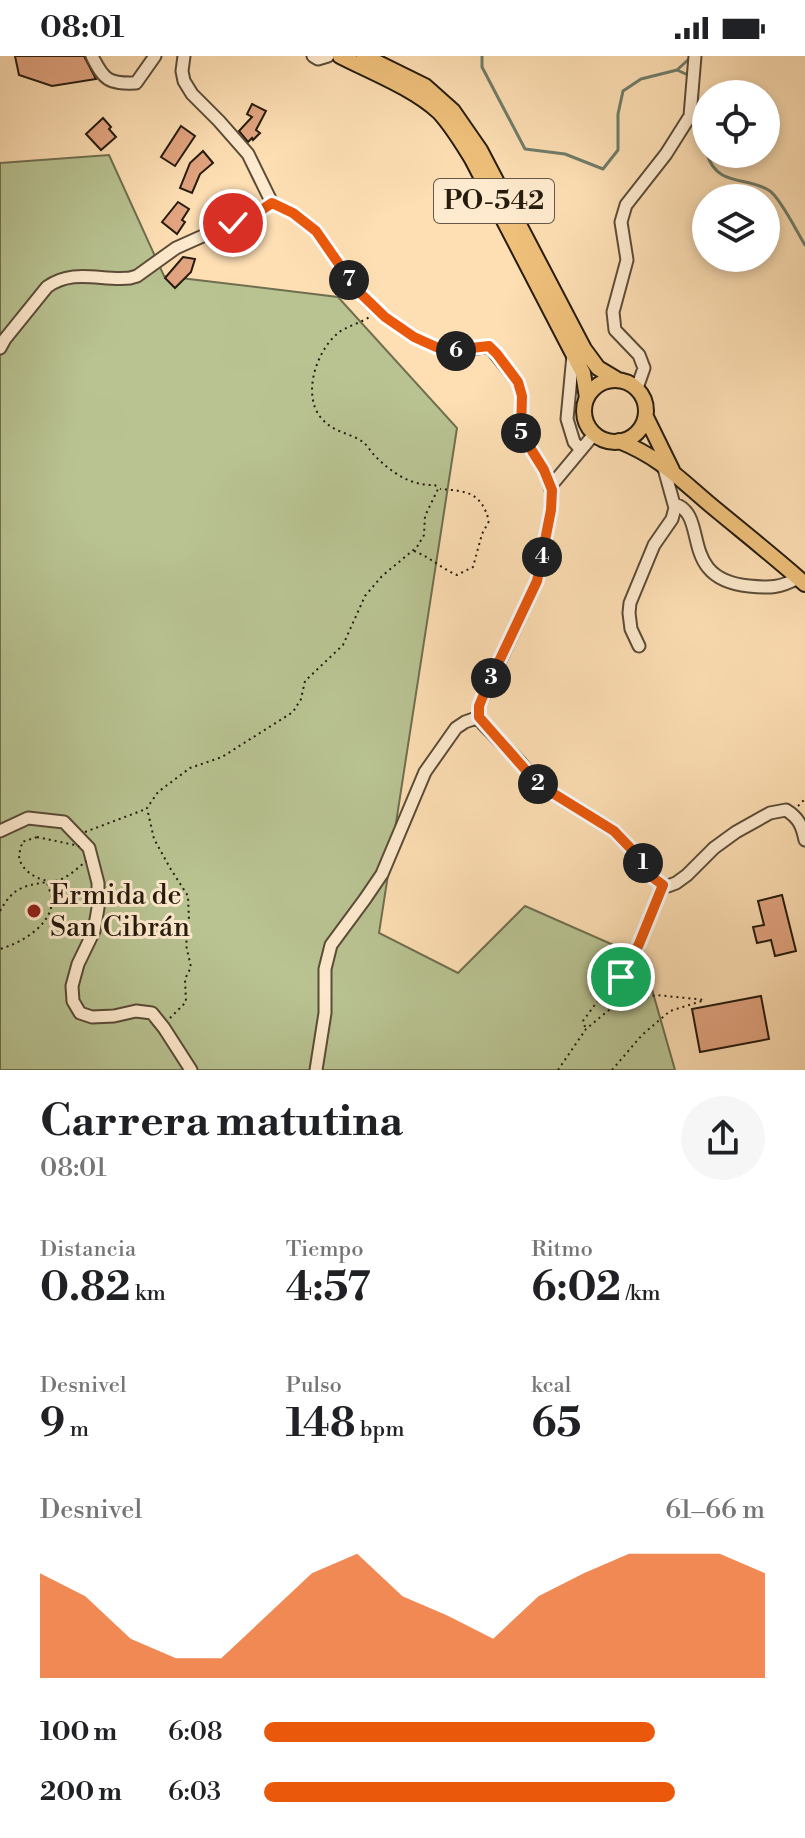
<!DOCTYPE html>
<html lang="es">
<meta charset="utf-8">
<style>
:root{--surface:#fff;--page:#f6f6f6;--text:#202124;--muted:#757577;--accent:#ea580c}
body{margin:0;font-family:"Libre Bodoni",serif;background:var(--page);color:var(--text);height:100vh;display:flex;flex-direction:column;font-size:30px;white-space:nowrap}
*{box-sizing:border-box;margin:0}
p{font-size:26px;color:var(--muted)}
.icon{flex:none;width:44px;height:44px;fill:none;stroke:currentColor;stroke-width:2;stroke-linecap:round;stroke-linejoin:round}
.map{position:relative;height:1014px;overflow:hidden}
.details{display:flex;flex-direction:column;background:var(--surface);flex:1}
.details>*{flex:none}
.fabs{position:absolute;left:692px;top:24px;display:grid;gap:16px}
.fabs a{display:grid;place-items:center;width:88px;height:88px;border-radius:50%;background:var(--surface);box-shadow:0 4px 12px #0003;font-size:40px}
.pin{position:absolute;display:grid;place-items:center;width:68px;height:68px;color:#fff;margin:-34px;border:4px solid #fff;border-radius:50%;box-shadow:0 2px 8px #0007}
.km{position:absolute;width:40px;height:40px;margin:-20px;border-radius:50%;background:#222;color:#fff;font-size:22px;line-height:40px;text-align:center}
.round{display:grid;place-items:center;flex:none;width:84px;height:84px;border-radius:42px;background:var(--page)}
.summary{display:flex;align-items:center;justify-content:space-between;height:136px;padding:0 40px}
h1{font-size:44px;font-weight:700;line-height:60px}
.figures{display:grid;grid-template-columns:repeat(3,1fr);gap:12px;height:136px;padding:8px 40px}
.figures div{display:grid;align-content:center}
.figures b{font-size:40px;font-weight:700}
.figures small{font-size:22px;font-weight:400}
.figures p{font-size:22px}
.chart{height:224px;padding:16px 40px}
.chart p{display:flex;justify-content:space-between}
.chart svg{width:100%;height:144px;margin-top:8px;fill:var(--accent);opacity:.7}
ul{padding:0 40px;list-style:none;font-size:26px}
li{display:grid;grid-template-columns:128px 96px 1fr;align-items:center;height:60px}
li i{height:20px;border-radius:10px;background:var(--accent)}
.status{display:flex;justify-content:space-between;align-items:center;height:56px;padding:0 40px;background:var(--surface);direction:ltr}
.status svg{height:22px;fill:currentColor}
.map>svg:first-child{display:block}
.green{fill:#b9c392;stroke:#6f6f50;stroke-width:2}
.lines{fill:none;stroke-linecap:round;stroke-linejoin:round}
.stream{stroke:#6f7c6a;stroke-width:3}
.building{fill:#e3a581;stroke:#251b0e;stroke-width:2}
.minor-casing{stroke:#5b4c38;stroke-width:15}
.major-casing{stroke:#251b0e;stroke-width:18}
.path{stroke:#251b0e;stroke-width:2;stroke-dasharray:2 4;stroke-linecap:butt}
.minor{stroke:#feeace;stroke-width:11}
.major{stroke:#efc07a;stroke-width:14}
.route-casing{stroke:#fff;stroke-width:16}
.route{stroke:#ea580c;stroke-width:10}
.poi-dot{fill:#8f2418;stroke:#feeace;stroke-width:3}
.labels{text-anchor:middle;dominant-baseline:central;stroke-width:6;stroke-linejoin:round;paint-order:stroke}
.shield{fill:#feeace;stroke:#665948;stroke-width:2}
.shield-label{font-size:26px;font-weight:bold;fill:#251b0e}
.poi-label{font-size:28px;fill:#251b0e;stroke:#feeace;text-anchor:start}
</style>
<div class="status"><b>08:01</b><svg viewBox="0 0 49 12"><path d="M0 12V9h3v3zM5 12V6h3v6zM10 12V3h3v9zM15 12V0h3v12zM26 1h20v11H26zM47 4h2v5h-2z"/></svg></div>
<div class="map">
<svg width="805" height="1014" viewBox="0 0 805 1014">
<rect width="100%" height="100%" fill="#fedfb4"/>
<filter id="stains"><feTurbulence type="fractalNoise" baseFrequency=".0025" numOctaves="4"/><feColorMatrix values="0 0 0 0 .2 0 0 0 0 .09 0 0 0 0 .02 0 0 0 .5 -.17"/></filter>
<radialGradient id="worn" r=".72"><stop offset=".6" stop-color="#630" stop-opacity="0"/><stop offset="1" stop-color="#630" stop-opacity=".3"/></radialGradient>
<!-- green -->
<path class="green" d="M109,99L164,220L338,241L457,372L379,877L458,917L525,850L643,902L675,1014H0V107Z"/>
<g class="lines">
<!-- stream -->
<path class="stream" d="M482,0V11L525,93L565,98L603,113L618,94V58L623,35L641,23L677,14L689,3
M677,14L688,19
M696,49L701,81L706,96
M707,98C717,132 749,120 770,135C781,143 797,176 805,189"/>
</g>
<!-- building -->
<path class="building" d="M15,0H84L96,23L52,30L19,19Z
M252,48L266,55L256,74L260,77L253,84L252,82L248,86L239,75L252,61L247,58Z
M103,62L111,71L109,73L116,81L101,94L86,78Z
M181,70L195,80L175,110L161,101Z
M203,95L213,107L200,118L192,137L180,132L190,107Z
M178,146L189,153L182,164L185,166L177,178L162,166Z
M183,201L195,203L191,216L175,232L165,222Z
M782,839L796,895L775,900L771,884L757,887L753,871L764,869L758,845Z
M761,940L769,983L700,996L692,953Z"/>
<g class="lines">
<defs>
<path id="minor" d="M92,0C104,24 108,28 136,27L155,0
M184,0L182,15L184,25L192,38L219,65L248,98L272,147L293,157L316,175L357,234L375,252L385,261L414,281L445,295H460L489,290L518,326L522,340L521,377L544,414L552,434L551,454L537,525L479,650V661L483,668L520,706L538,728L614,775L640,802L652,821L663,829L668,830L676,827L687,819L714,792L736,776L770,757L786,754C799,762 802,770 805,784
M313,0L318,3L328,0
M0,292L5,283L47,231C73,212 101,225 130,222L137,220L176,192L263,153L272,147
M573,299L567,363L574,386L581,394
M637,332L644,312L639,299L615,274L613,256L627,204L621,166L626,149L666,98L690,60L695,0
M550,431L595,377
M675,448C710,460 677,523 749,530C770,532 780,532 798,522
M639,590L631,573L629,557L630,547L654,489L672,463L675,452L663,409
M0,775L28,762L64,766L89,792L98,827V852L94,875L78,908L72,930L73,945L80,957L92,961L114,960L136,955L152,957L164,972L191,1014
M316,1014L325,957V913L331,889L365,843L382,818L425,716L456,672L465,666L479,661"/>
<path id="major" d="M340,0C371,16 413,32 439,56C452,70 462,87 472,103L583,317L587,342
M364,0L425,30L453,55L480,94L584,293L598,312L618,324
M584 355a31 31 0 1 1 62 0a31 31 0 1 1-62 0Z
M646,361L672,414
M619,385C664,403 683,427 719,456C748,480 777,503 805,528"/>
</defs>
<!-- minor casing -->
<use href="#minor" class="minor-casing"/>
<!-- major casing -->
<use href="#major" class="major-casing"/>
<!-- path -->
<path class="path" d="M414,495C430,501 442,513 457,519L473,511L482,478L489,465C481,436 467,435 440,433
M798,750L805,743
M85,776L146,753
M37,781L89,792L87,805C78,811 69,821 59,824C45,829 19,816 19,799C19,798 22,788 22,786Z
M0,855C13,832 22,830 47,826C48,831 52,839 52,845C51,870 21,887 0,893
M170,962L186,946L185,923L191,911L186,889L189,865L188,840L170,812L154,783L147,752L158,736L190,712L222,701L293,656L301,643L305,625L343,589L365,540L382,520L417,491L424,479L425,460L438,433L435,429C411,430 392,417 375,400C371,396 368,390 363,386C352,378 335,376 325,366C300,344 315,296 338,277C347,270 361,267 371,260
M585,971L583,965L602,939L621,921L639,888L644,873L661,838
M558,1014L586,973L615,949L656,939L706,944
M612,1014L642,979L670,955L705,944"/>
<!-- minor -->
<use href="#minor" class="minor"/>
<!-- major -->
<use href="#major" class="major"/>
</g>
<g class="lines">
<defs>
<path id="route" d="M233,167L263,153L272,147L293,157L316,175L357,234L385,261L414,281L445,295L489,290L497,298L518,326L522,340L521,377L544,414L552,434L551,454L537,525L485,635L479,650V661L538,728L614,775L640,802L652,821L663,829L639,888L621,921"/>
</defs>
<!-- route casing -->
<use href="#route" class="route-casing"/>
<!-- route -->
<use href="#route" class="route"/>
</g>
<!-- markers -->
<circle class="poi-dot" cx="34" cy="855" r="8"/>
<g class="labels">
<!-- shield labels -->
<rect class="shield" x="434" y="123" width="120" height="44" rx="6"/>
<g class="shield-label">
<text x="494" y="145">PO-542</text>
</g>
<!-- poi labels -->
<g class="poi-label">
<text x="50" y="839">Ermida de<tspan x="50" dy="32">San Cibrán</tspan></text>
</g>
</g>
<rect width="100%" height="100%" filter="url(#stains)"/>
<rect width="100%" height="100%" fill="url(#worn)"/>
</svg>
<div class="fabs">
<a><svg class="icon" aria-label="locate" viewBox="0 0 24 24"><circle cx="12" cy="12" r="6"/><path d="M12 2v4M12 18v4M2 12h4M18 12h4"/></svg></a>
<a><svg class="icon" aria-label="layers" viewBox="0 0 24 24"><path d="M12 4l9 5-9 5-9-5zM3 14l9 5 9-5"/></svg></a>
</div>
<div class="pin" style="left:621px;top:921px;background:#1e9e55"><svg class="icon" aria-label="arrive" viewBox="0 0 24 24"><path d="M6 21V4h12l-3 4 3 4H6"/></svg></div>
<div class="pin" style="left:233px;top:167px;background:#d93025"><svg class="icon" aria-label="check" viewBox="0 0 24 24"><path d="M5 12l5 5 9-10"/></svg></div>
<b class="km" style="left:643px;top:807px">1</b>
<b class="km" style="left:538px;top:728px">2</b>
<b class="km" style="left:491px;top:622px">3</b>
<b class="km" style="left:542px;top:501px">4</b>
<b class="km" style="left:521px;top:377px">5</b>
<b class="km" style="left:456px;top:295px">6</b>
<b class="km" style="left:349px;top:224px">7</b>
</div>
<section class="details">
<div class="summary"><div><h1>Carrera matutina</h1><p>08:01</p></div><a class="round"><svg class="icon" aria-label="share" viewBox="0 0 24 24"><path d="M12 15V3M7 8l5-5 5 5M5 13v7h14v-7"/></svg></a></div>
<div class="figures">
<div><p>Distancia</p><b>0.82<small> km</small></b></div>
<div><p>Tiempo</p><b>4:57</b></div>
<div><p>Ritmo</p><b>6:02<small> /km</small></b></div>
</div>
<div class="figures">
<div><p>Desnivel</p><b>9<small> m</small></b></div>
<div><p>Pulso</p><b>148<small> bpm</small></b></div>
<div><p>kcal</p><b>65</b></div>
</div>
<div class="chart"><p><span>Desnivel</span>61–66 m</p>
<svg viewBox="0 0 160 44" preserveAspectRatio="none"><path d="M0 44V12L10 19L20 32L30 38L40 38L50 25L60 12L70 6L80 19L90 25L100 32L110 19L120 12L130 6L140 6L150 6L160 12V44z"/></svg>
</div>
<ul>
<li><b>100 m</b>6:08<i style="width:78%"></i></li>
<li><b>200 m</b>6:03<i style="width:82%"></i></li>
</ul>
</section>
